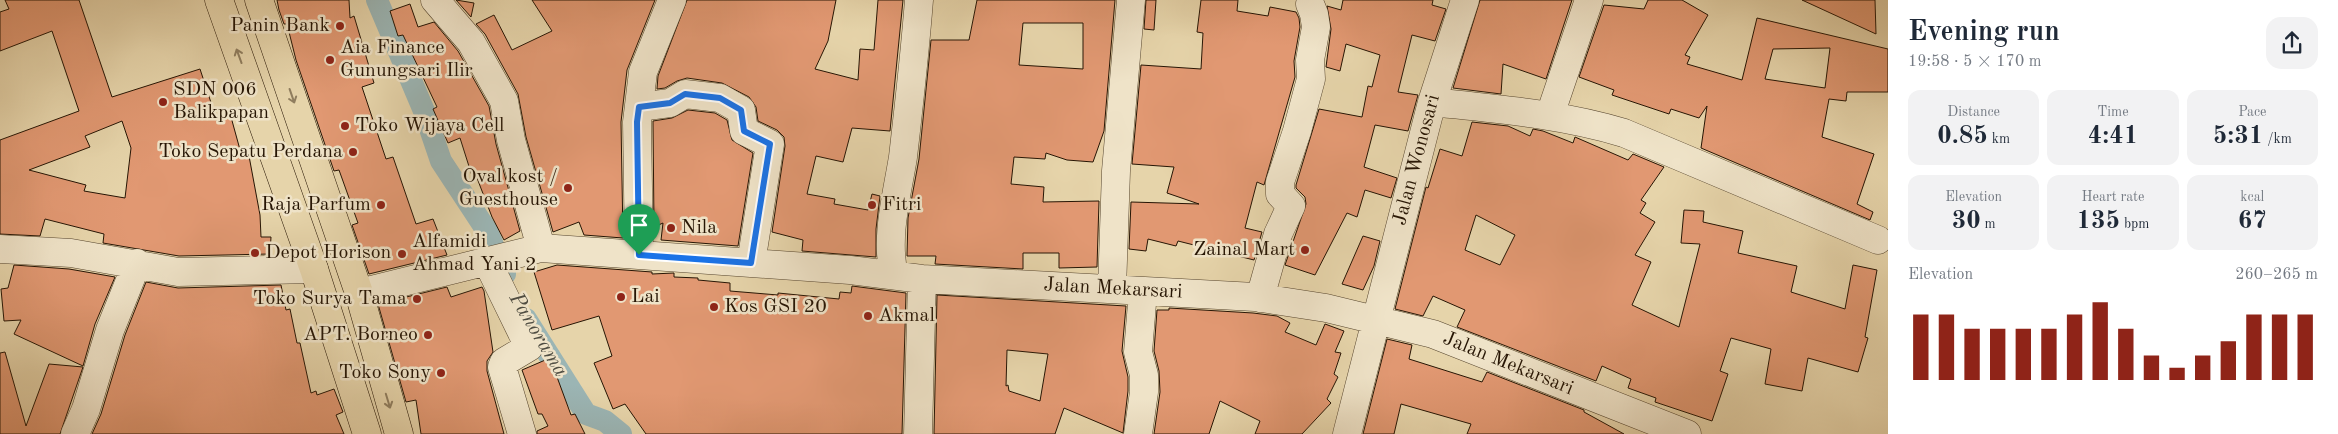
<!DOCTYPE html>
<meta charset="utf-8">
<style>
:root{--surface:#fff;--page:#f2f2f3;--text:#1f2937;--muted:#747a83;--accent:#8f2418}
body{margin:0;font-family:"Old Standard TT",serif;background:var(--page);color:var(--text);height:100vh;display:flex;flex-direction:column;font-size:19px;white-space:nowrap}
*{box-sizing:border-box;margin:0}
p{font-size:16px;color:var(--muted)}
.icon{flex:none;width:28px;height:28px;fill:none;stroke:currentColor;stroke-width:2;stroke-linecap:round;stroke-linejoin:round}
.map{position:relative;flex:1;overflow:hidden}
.side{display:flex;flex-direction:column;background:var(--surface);width:450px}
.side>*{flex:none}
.pin{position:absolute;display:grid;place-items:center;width:42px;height:42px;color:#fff;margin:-51px -21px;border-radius:50% 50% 50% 0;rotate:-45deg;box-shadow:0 0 5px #0007}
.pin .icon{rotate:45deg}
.round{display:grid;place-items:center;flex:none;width:52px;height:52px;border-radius:15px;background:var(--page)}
.overview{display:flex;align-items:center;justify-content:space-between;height:85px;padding:0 20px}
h1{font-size:28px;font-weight:800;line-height:38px}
.figures{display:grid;grid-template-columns:repeat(3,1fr);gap:8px;height:85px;padding:5px 20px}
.figures div{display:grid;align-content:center;border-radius:12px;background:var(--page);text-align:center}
.figures b{font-size:25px;font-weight:800}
.figures small{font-size:14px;font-weight:400}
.figures p{font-size:14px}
.chart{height:140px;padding:10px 20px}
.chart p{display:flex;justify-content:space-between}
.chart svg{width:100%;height:90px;margin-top:5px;stroke:var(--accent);stroke-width:6}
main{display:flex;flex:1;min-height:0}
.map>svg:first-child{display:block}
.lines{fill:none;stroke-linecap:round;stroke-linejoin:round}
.canal{stroke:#9bb5b4;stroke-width:22}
.building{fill:#e19872;stroke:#261504;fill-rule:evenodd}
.minor-casing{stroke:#56452e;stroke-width:29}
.major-casing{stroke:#261504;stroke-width:29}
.minor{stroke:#efe3c8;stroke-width:28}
.major{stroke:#e6d4aa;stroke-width:28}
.oneway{stroke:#907e5f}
.route-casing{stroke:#fff;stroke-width:10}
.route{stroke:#1a73e8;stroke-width:6}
.poi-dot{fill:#8f2418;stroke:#efe3c8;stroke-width:2}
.labels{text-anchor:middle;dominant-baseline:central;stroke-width:5;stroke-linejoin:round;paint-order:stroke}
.poi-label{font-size:20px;fill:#261504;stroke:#efe3c8;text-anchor:start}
.street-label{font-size:20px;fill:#261504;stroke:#efe3c8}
.water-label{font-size:21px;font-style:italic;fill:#4f4d42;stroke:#efe3c8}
</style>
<main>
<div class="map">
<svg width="1888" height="434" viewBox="0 0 1888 434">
<rect width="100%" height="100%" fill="#e6d4aa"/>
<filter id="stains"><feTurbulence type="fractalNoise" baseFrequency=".004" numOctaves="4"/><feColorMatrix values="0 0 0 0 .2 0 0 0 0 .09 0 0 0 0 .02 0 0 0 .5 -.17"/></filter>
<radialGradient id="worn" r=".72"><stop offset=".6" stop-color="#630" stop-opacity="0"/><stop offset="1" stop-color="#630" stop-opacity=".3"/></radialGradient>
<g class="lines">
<!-- canal -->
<path class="canal" d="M377,0L424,111L441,161L487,231L505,274
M526,319L586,414L605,421L621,434"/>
</g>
<!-- building -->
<path class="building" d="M5,0H79L112,97L200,69L217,121L231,117L242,157L249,156L260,215L261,237H271L270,254L179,256L103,243L104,234L45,219L40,236L0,234V140L79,111L52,31L0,51V12L9,9ZM122,121L131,148L125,198L84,191L86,185L29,170L90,147L85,136Z
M277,0H349L350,18L354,16L374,83L362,87L386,159L393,157L416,224L433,219L447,255L369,274L352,225L358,223L339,170L334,171L296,60L287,24H284L279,10Z
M456,0L474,3L471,17Z
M532,0H655L627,70L621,122L623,238L584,235L579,222L553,232L526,137L518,94L485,34L476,24L494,15L512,50L552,31Z
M687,0H836L828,41L815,69L858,80L860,49L874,50L878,0H903L890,131L852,128L843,162L816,156L807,194L835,199L834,204L868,210L872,194L880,196L876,229V257L802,251L803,240L772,232L785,146L784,137L777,130L758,121L756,107L749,97L722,83L687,78L677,81L665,88L657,89L658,76Z
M977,0H1115L1104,131L1093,162L1067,160L1046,153L1045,159L1014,157L1011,184L1044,187L1043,202L1099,201L1097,267L1059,268V253H1023V269L935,264L936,256H907L908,218L919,159L931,40H969ZM1023,23H1083V69L1019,65Z
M1146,0H1156L1154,30L1144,29Z
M1201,0H1238L1237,11L1268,16L1270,7L1296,12L1299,18L1300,27L1294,61L1295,77L1264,185L1257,182L1245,228L1262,232L1254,260L1178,241L1176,246L1148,239L1146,251L1129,249L1131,202L1199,204L1167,193L1174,167L1132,164L1141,65L1201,69L1203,33L1197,32Z
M1343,0H1433L1432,5L1446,9L1435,41L1412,35L1398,92L1418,95L1408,131L1375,125L1364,167L1397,178L1391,198L1365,190L1357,217L1347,213L1315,275L1285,265L1306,204L1305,197L1296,188V185L1319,109L1362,117L1368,86L1372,87L1380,55L1346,44L1340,71L1326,67L1331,29L1327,6L1341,10Z
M1480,0H1572L1546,79L1503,64L1501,94L1453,88Z
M1648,0H1682L1708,15L1685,55L1690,57L1687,64L1742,80L1757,18L1888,49V92H1847L1846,101L1829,99L1822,137L1874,154L1857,204L1873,212L1870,220L1701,148L1707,106L1699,118L1671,109L1669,114L1612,95L1614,90L1579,77L1604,5L1644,9ZM1830,48L1825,88L1765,79L1773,49Z
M1802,0H1875L1876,34Z
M410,4L418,27L434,22L458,51L489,106L496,144L520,231L504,240L492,217L477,178L473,179L460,138L448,143L433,109L437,107L403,35L398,36L390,11Z
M688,110L715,113L727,120L732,140L753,153L738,246L661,240L663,223L654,227L653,121L672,118Z
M1472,122L1508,126L1530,136L1533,129L1543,131L1573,143L1575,137L1628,160L1633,154L1664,167L1641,200L1646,203L1640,213L1655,222L1635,255L1651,262L1632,305L1679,327L1700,244L1681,243L1684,210L1704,211L1703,222L1743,231L1738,253L1797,266L1791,292L1845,309L1853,265L1877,270L1865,337L1868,338L1858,372L1808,358L1802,391L1765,384L1771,349L1731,338L1720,371L1728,374L1712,421L1655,402L1656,398L1628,388L1631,379L1602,366L1596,381L1457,327L1465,310L1433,296L1423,316L1395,309L1426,187L1428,188L1440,149L1462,156ZM1476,215L1515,235L1500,265L1465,250Z
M1363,236L1380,241L1374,266L1363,290L1342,284Z
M14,265L69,269L115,277L95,324L83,366L14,334L21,320L4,321L1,289L8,288Z
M557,265L652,272V274L674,273V277L698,278V280L730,283V291L778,295V293L839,299L840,292L851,293L852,286L906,293L902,434H646L625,404L613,409L594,363L612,356L599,316L552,330L534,272Z
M146,282L178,288L281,285L286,310L290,309L297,343H300L311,393L316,391L317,395L334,389L343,412L336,415L344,434H92L101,414L125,335Z
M447,287L451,297L482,287L484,291L493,352L487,361V371L504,434H421L416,400L406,402L378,304Z
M937,295L1126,306L1122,351L1128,377V391L1123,433L1064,408L1055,434H934ZM1007,350L1048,354L1040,401L1009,391L1008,385L1006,386Z
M1169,308L1253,313L1277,316L1290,323L1285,332L1316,345L1325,324L1344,331L1335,352L1341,353L1334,374L1338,377L1327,399L1331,403L1302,434H1255L1260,421L1220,401L1209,434H1154L1160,392L1159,371L1154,351L1157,310H1169Z
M1387,339L1412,345L1409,359L1482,382L1487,372L1584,410V412L1624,434H1467L1471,424L1401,404L1394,434H1363Z
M5,352L26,426L49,364L83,367L60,434H0V353Z
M550,358L571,415L575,414L585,434H537V431L548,426L542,414H538L522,370Z"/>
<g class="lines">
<defs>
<path id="minor" d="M435,0L471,42L504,101L511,140L541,248
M1432,102C1497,109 1561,114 1624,133L1878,240
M639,107L670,103L685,94L720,98L741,110L744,131L770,144L751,263
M1550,115L1589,0
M0,249L71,253L178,272L314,269
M639,255L637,122L643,72L672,0
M488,263L529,347L504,362L502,367L522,434
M894,275C885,237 897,195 903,157C909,105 915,52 919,0
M1112,289L1116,171L1131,0
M359,293L541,248L850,270L922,279L1255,297L1326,308L1433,334L1687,434
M1260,298L1278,234L1291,206L1280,194V182L1297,131L1311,79L1310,60L1316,27L1314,14L1310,4
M75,434L86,409L110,330L137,263
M918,434L922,279
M1138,434L1144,392V375L1138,352L1143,291
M1347,434L1432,102L1465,0"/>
<path id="major" d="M219,0L314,269L367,434
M259,0L359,293L399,434"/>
</defs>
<!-- minor casing -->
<use href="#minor" class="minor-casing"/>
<!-- major casing -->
<use href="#major" class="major-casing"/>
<!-- minor -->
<use href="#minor" class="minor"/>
<!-- major -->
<use href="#major" class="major"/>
</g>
<!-- one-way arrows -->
<defs><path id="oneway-shaft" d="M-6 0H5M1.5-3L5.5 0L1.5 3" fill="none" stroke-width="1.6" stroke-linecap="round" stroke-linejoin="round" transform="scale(1.25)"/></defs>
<g class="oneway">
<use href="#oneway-shaft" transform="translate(239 56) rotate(-110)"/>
<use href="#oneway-shaft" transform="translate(292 96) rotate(71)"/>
<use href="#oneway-shaft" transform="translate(388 401) rotate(73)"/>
</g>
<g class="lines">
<defs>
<path id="route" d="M685,94L720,98L741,110L744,131L770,144L751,263L639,255L637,122L639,107L670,103Z"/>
</defs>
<!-- route casing -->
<use href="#route" class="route-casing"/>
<!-- route -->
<use href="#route" class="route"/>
</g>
<!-- markers -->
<g class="poi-dot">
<circle cx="340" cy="26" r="5"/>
<circle cx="330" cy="60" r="5"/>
<circle cx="163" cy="102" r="5"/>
<circle cx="345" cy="126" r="5"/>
<circle cx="353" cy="152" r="5"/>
<circle cx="568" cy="188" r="5"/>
<circle cx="381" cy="205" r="5"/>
<circle cx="872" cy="205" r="5"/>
<circle cx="671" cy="228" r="5"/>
<circle cx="1305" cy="250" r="5"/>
<circle cx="255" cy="253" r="5"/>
<circle cx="402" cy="254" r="5"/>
<circle cx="621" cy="297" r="5"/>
<circle cx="417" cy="299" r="5"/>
<circle cx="714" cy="307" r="5"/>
<circle cx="868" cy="316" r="5"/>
<circle cx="428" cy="335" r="5"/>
<circle cx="441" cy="373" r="5"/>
</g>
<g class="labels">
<!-- poi labels -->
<g class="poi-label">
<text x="330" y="26" text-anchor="end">Panin Bank</text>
<text x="340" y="48">Aia Finance<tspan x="340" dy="23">Gunungsari Ilir</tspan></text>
<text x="173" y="90">SDN 006<tspan x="173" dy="23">Balikpapan</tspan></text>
<text x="355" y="126">Toko Wijaya Cell</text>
<text x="343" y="152" text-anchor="end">Toko Sepatu Perdana</text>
<text x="558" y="177" text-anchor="end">Oval kost /<tspan x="558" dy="23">Guesthouse</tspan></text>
<text x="371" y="205" text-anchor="end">Raja Parfum</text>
<text x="882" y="205">Fitri</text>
<text x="681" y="228">Nila</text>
<text x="412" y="242">Alfamidi<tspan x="412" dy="23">Ahmad Yani 2</tspan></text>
<text x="1295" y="250" text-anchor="end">Zainal Mart</text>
<text x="265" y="253">Depot Horison</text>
<text x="631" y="297">Lai</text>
<text x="407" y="299" text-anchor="end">Toko Surya Tama</text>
<text x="724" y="307">Kos GSI 20</text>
<text x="878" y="316">Akmal</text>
<text x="418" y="335" text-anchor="end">APT. Borneo</text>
<text x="431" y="373" text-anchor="end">Toko Sony</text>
</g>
<!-- street labels -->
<g class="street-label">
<text transform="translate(1417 160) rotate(-75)">Jalan Wonosari</text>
<text transform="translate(1113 289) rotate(3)">Jalan Mekarsari</text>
<text transform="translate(1508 364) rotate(22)">Jalan Mekarsari</text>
</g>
<!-- water labels -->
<g class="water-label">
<text transform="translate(538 335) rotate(59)">Panorama</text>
</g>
</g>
<rect width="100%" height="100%" filter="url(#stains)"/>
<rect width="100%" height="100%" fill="url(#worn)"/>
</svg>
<div class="pin" style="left:639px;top:255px;background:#1e9e55"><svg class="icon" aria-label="arrive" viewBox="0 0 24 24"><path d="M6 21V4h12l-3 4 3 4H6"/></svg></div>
</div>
<section class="side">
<div class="overview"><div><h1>Evening run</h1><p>19:58 · 5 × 170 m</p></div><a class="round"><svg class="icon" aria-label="share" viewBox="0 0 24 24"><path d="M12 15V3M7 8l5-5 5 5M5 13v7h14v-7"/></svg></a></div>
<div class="figures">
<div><p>Distance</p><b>0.85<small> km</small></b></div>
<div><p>Time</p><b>4:41</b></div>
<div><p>Pace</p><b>5:31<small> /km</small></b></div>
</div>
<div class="figures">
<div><p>Elevation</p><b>30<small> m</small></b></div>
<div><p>Heart rate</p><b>135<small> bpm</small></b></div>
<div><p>kcal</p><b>67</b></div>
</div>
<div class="chart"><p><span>Elevation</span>260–265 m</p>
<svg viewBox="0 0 160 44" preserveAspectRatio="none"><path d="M5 44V12M15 44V12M25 44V19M35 44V19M45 44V19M55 44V19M65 44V12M75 44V6M85 44V19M95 44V32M105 44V38M115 44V32M125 44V25M135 44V12M145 44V12M155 44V12"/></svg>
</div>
</section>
</main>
